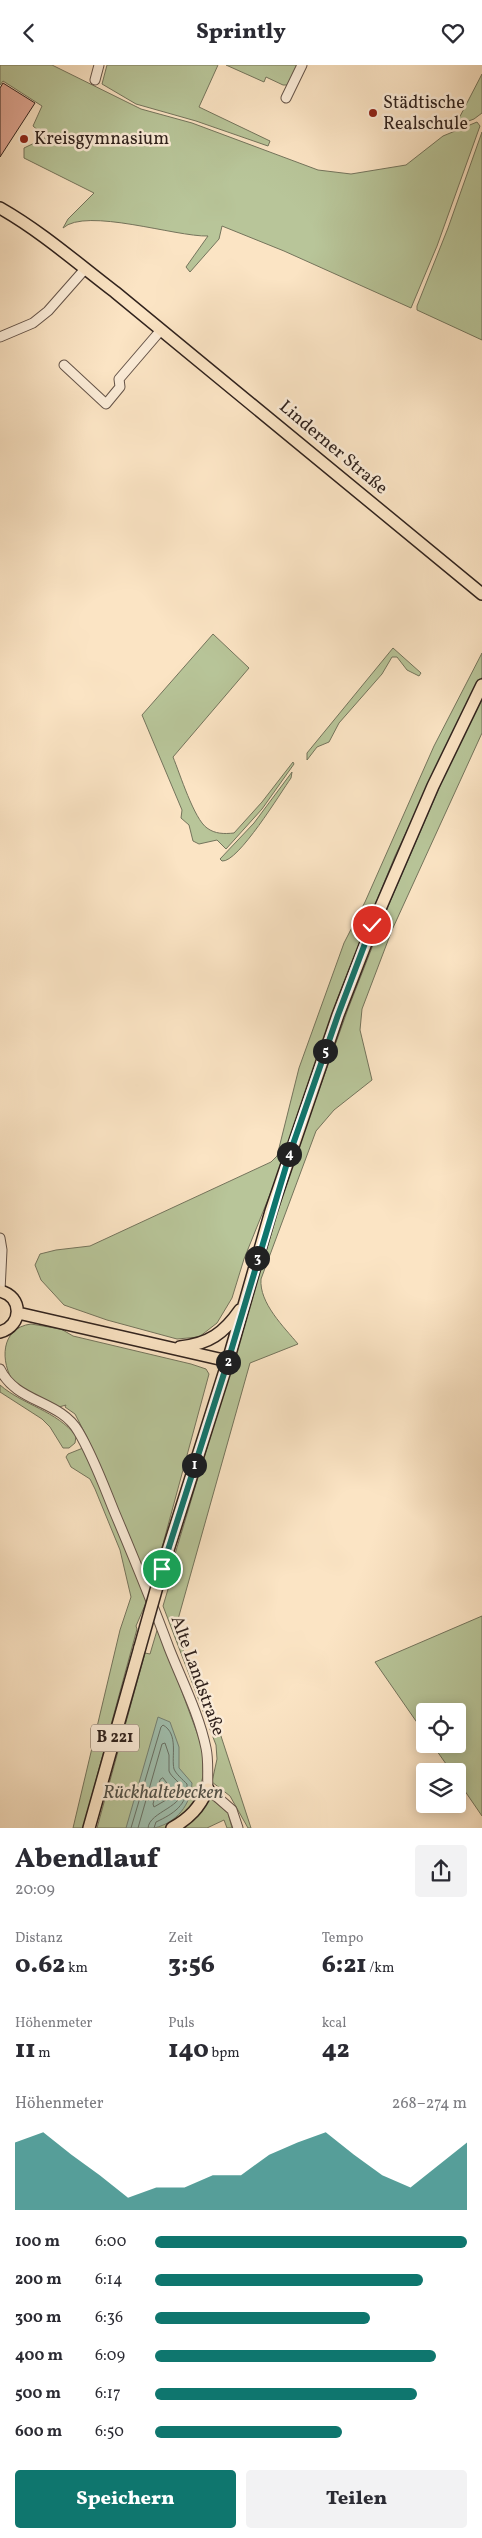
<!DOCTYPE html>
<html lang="de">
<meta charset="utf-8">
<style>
:root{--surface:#fff;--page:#f2f2f3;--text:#2b2b33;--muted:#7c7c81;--accent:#0f766e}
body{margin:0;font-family:Vollkorn,serif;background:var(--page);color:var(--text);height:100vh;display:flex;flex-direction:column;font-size:19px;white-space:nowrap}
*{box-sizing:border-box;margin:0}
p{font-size:16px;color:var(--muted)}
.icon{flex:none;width:28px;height:28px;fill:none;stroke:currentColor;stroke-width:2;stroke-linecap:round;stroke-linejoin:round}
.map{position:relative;height:1763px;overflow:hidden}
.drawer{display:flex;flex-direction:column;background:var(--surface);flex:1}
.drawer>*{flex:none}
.buttons{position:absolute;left:416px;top:1638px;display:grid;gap:10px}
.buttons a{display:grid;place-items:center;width:50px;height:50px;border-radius:5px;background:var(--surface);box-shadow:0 2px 12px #0003;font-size:25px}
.pin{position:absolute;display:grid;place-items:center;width:42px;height:42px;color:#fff;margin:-21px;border:2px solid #fff;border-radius:50%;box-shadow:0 1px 5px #0007}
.km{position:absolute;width:25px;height:25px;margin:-12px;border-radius:50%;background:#222;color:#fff;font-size:14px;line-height:25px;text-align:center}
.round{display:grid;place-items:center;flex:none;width:52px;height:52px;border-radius:5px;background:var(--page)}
.summary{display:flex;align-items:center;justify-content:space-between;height:85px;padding:0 15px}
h1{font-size:28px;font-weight:800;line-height:38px}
.stats{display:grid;grid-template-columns:repeat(3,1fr);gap:8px;height:85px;padding:5px 15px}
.stats div{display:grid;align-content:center}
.stats b{font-size:25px;font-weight:800}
.stats small{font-size:14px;font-weight:400}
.stats p{font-size:14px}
.chart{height:140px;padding:10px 15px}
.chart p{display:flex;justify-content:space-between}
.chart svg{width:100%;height:90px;margin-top:5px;fill:var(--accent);opacity:.7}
.cta{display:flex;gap:10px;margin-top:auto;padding:10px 15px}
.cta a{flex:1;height:58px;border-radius:5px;background:var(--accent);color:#fff;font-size:20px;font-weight:800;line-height:58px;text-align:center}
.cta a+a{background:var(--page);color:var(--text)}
ul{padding:0 15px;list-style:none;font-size:16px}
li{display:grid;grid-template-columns:80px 60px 1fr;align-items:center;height:38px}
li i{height:12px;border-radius:6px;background:var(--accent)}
header{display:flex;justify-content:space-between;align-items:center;height:65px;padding:0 15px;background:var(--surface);font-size:22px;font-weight:800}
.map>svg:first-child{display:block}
.green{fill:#b8c599;stroke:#74745c}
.water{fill:#a0bfae;stroke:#748174}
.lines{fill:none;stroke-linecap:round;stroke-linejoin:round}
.shore{stroke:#687166;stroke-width:1}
.building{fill:#e3a996;stroke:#31231e}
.minor-casing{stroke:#645348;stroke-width:11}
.major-casing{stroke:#31231e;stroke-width:14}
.minor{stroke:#fcedd9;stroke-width:9}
.major{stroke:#fbe4c4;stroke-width:11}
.major-bridge-casing{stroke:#31231e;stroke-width:14;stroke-linecap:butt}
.major-bridge{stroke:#fbe4c4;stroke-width:11}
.route-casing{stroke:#fff;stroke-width:10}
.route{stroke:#0f766e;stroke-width:6}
.poi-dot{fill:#8f2418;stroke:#fcedd9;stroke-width:2}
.labels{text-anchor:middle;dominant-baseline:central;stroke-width:5;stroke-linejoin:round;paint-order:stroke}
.shield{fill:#fcedd9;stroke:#6e6056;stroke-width:1}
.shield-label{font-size:16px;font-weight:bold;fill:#31231e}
.poi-label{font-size:18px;fill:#31231e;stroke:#fcedd9;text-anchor:start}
.street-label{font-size:18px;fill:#31231e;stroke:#fcedd9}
.water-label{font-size:19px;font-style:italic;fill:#525249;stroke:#fcedd9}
</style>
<header><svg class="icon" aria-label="back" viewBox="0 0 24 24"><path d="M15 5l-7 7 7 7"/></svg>Sprintly<svg class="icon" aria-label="heart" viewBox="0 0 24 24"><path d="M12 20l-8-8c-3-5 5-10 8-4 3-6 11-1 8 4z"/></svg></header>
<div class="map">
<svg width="482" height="1763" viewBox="0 0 482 1763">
<rect width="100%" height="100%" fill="#fbe4c4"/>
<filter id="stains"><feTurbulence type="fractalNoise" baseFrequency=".004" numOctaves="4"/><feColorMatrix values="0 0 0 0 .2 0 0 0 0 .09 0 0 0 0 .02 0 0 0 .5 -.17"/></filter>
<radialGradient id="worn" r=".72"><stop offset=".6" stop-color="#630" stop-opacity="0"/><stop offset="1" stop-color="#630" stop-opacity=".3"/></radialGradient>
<!-- green -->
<path class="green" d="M0,0H52L141,44L192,58L318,105L351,109L406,100L443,71L477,57L480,61L437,181L411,243L284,186L222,161L219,174L190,207L186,202L208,171C176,172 86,142 63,163L68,154L94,128L24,93V83L45,73L46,67H40L33,61L42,41L3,16L0,20Z
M107,0H218L199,42L270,76L268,81L196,56L136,39L102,19Z
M226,0H299L290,20H283L266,12L264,17Z
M482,9V48L474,54L455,61Z
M482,67V275L417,245V241L448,163Z
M213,569L249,603L173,692C180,709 194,754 207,763C215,769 224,769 234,768L262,737L293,697L294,699L262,744L226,784L217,775L199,779L193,776L189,760L181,753L182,745L142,650Z
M393,583L421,608L419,611L407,605L397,592H392L382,609L339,658L329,677L317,682L307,695V688Z
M482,588V612L465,642L395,791L363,869L337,935L281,1102L244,1194L232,1233L217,1258L199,1272L177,1274L107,1255L64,1240L41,1215L35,1200L40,1189L56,1185L90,1181L271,1097L277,1091L299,1003L344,878L365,837L434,681Z
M482,633V668L392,865L362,944L360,965L372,1015L334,1045L316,1066L261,1214C259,1238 284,1262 298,1279L250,1298L175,1565L216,1667L219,1665L251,1763H248L230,1731L212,1717L217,1694L216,1680L163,1541L169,1521L166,1519L292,1100L348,944L389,839L446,707Z
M292,707L291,713C281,727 238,798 222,796L220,794L254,758Z
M31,1259L61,1264L73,1271L191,1299L206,1304L209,1309L157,1501L154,1496L148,1518L150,1523L87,1372L75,1349L65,1342L66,1340L59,1342C45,1335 27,1329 14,1318C0,1297 0,1263 31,1259Z
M0,1320C23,1340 57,1346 76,1371L75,1378L69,1383H63L50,1362L42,1354L0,1327Z
M83,1383L148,1533L136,1561L137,1564L83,1763H73L120,1565L131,1532L120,1485L95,1424L90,1414L71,1402L66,1392L68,1389Z
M482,1551V1751L458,1716V1706H451L432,1679H458V1646H425V1669L375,1597Z
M158,1562L203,1684V1711L199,1728L188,1747L165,1763H97L145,1588L150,1589Z
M209,1732L228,1748L232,1763H227L224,1755L207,1763H178Z"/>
<!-- water -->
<path class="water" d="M158,1652L170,1657L179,1682V1703L192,1718C191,1739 177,1758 154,1763C146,1763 135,1763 126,1763Z"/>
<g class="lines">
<!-- shore -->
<path class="shore" d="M163,1713L173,1726L166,1735L154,1742L153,1739L160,1715Z
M131,1763L161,1662L163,1660C179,1669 171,1692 174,1704C176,1709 183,1715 187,1719C188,1740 173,1749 156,1757L154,1763
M138,1763L162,1679L165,1678L169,1690V1706C171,1712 179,1716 181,1722C187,1742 149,1746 148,1763"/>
</g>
<!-- building -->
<path class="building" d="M3,18L35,38L0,92V23Z"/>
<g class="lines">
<defs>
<path id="minor" d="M95,15L99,0
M286,33L302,0
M0,272L33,258L48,246L85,204
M64,300L106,339L120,322L119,314L161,265
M0,1173L2,1185L0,1226
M0,1304C16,1338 60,1335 78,1366C93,1391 103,1419 114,1446C133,1491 152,1537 169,1583C182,1616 199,1649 206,1683C209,1697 207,1710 208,1724L232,1745L238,1763"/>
<path id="major" d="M0,143C42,167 77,198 115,227L482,529
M0,1226C23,1231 23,1261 0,1267
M18,1248L228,1296
M180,1282C209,1279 224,1268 240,1245
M162,1504L228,1296L271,1146L338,950L373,860L433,721L482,620
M89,1763L140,1582
M172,1763C190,1753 199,1743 208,1724"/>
</defs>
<!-- minor casing -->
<use href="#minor" class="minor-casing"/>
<!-- major casing -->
<use href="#major" class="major-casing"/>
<!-- minor -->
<use href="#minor" class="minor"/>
<!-- major -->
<use href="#major" class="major"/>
<defs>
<path id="major-bridge" d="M140,1582L162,1504"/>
</defs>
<!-- major-bridge casing -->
<use href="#major-bridge" class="major-bridge-casing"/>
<!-- major-bridge -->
<use href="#major-bridge" class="major-bridge"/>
</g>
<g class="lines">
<defs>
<path id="route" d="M162,1504L228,1296L290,1088L338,950L372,860"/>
</defs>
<!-- route casing -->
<use href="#route" class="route-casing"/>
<!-- route -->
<use href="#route" class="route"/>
</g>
<!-- markers -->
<g class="poi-dot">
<circle cx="373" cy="48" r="5"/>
<circle cx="24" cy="74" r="5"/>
</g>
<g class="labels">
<!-- shield labels -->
<rect class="shield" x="91" y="1659.5" width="48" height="27" rx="4"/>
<g class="shield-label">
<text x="115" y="1673">B 221</text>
</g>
<!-- poi labels -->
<g class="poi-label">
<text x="383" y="38">Städtische<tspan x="383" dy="21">Realschule</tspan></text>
<text x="34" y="74">Kreisgymnasium</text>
</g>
<!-- street labels -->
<g class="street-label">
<text transform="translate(333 383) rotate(40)">Linderner Straße</text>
<text transform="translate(197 1611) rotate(70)">Alte Landstraße</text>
</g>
<!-- water labels -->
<g class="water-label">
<text x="163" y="1728">Rückhaltebecken</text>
</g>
</g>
<rect width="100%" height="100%" filter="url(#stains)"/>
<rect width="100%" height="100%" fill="url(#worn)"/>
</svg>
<div class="buttons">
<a><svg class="icon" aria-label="locate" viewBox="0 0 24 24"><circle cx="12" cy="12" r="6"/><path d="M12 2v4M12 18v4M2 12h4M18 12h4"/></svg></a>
<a><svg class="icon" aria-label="layers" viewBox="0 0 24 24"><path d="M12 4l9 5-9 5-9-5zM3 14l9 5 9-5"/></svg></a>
</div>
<div class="pin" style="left:162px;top:1504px;background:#1e9e55"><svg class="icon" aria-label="arrive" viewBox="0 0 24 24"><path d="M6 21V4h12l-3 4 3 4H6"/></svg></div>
<div class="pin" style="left:372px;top:860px;background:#d93025"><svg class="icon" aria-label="check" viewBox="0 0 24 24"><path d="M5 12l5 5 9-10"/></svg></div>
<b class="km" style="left:194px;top:1400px">1</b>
<b class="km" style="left:228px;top:1297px">2</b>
<b class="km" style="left:257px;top:1193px">3</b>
<b class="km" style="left:289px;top:1089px">4</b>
<b class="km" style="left:325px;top:986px">5</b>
</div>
<section class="drawer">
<div class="summary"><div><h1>Abendlauf</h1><p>20:09</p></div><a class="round"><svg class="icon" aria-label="share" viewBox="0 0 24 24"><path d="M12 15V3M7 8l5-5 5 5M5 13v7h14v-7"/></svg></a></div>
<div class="stats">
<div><p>Distanz</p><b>0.62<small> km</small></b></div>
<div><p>Zeit</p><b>3:56</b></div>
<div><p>Tempo</p><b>6:21<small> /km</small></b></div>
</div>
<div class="stats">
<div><p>Höhenmeter</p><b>11<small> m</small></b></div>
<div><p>Puls</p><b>140<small> bpm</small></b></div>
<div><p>kcal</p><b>42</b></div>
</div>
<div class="chart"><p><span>Höhenmeter</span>268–274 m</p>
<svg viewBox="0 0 160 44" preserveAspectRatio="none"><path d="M0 44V11L10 6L20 17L30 27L40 38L50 33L60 33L70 27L80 27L90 17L100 11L110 6L120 17L130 27L140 33L150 22L160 11V44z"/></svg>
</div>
<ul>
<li><b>100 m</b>6:00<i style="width:100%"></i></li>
<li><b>200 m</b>6:14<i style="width:86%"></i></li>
<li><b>300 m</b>6:36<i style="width:69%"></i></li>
<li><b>400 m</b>6:09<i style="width:90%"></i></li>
<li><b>500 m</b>6:17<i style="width:84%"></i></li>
<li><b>600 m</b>6:50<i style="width:60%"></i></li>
</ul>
<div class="cta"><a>Speichern</a><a>Teilen</a></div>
</section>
